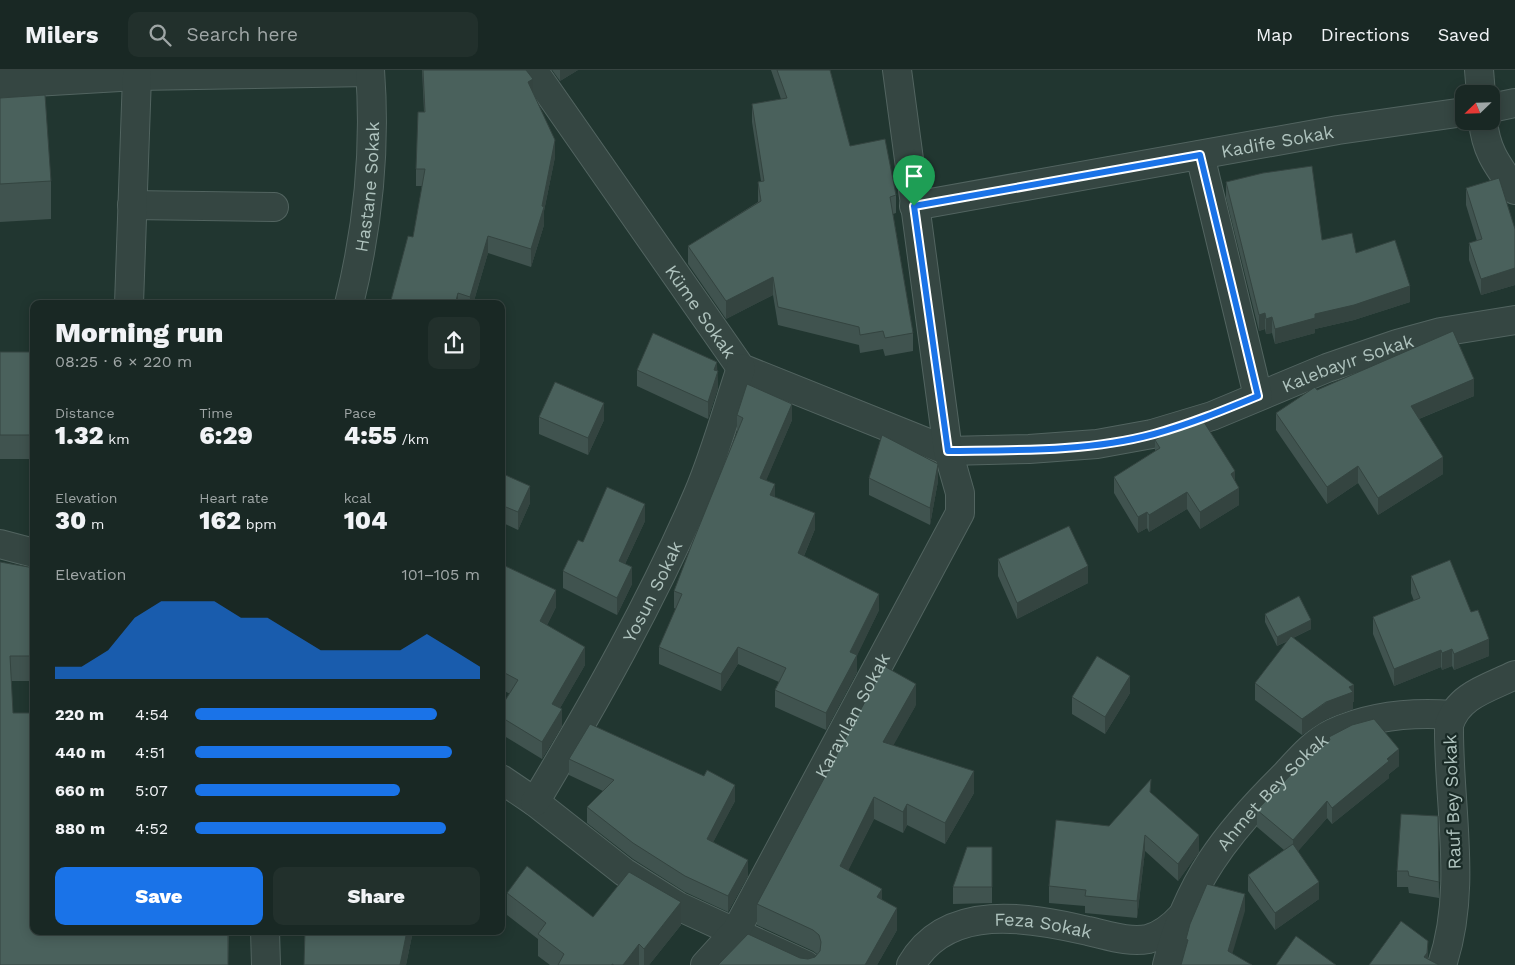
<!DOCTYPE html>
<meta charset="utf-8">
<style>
:root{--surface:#192824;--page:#22302c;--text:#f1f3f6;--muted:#9fa6a6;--line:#374441;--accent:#1a73e8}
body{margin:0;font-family:"Work Sans",sans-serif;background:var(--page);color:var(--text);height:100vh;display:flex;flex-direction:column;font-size:19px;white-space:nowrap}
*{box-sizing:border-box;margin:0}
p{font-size:16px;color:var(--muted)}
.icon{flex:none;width:28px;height:28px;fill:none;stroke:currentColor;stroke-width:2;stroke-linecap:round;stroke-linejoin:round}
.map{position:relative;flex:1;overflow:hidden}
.sheet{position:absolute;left:30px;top:230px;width:475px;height:635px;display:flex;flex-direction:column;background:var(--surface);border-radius:10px;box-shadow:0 2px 12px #0003,0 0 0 1px var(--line)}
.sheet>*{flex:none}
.needle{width:32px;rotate:247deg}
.controls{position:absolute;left:1455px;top:15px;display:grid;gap:10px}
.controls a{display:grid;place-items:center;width:45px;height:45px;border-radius:10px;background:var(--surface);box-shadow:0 2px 12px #0003,0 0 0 1px var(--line);font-size:25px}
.pin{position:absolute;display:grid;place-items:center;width:42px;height:42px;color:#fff;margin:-51px -21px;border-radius:50% 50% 50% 0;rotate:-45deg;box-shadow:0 0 5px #0007}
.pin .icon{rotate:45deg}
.round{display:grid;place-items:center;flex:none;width:52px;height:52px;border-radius:10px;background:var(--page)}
.head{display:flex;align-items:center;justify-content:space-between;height:85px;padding:0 25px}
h1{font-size:28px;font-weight:800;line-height:38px}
.figures{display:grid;grid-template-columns:repeat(3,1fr);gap:8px;height:85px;padding:5px 25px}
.figures div{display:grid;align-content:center}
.figures b{font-size:25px;font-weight:800}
.figures small{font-size:14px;font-weight:400}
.figures p{font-size:14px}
.chart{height:140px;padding:10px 25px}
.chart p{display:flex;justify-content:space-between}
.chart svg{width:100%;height:90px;margin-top:5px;fill:var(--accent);opacity:.7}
.action{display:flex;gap:10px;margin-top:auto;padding:10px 25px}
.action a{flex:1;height:58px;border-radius:10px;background:var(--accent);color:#fff;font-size:20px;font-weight:800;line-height:58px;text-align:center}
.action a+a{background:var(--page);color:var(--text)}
ul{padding:0 25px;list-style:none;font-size:16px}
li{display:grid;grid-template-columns:80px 60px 1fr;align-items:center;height:38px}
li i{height:12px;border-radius:6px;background:var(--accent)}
header{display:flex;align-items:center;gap:30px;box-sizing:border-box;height:70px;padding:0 25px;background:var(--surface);border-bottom:1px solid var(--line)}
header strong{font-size:24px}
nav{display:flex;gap:28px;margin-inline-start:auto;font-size:18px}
.search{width:350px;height:45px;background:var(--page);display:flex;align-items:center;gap:12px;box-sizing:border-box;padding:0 18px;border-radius:10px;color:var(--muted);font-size:19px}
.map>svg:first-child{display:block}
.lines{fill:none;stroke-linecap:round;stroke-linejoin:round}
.minor-casing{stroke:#526460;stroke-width:30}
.minor{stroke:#354642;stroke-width:28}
.wall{fill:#40534f}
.shaded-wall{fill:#344440}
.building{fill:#4a615c;stroke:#344440}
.route-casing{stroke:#fff;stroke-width:10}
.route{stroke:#1a73e8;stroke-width:6}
.labels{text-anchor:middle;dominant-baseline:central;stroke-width:4.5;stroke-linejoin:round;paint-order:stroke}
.street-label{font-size:18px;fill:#afc3be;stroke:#1a2b27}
</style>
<header>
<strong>Milers</strong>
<div class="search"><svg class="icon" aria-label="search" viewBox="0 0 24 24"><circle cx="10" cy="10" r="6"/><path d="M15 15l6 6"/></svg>Search here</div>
<nav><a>Map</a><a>Directions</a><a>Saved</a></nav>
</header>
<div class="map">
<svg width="1515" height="895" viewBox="0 0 1515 895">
<rect width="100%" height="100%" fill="#213630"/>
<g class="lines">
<defs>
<g id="minor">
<path id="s1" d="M533,0L741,298L948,381L1029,379L1097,374L1152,364L1212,346L1327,298L1397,274L1441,262L1515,250"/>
<path d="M1479,0L1481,24"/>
<path d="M0,14L137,6L370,2"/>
<path d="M1491,38L1515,33"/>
<path d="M1483,51C1486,82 1498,96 1515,120"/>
<path d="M1200,85L1258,326"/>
<path d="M132,135L274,137"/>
<path id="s2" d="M914,136L1338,60L1464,42"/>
<path d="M129,234L137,6"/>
<path id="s3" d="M349,234C368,157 376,79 370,0"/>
<path d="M0,474L34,483"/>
<path d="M501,709L535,732L624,802L678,836L806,895"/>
<path id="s4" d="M535,732C595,632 652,531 698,424C715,384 727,340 741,298"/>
<path d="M265,861L266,895"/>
<path id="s5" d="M705,895L736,861L960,443V423L948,381L897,0"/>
<path id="s6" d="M911,895C947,832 1029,847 1088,861C1107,865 1129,873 1148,869C1162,865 1172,857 1182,846"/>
<path id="s7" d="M1167,895C1187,813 1226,763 1285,705C1299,690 1314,672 1333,663C1370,646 1412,642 1452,645"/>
<path d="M1442,895C1468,818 1448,735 1449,655C1458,625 1489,618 1515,605"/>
</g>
</defs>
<!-- minor casing -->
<use href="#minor" class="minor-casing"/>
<!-- minor -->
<use href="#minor" class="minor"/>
</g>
<!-- wall -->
<path class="wall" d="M422,0H526L533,22L555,87L544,141V155L531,197L488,183L473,234H390L413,167L422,116H416V99L424,42Z
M552,0H578L560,11Z
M771,0H830L850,76L896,125V143L893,144L913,263V281L885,286L883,279L860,283L859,275L778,255L773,225L726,249L688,194V176L758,132V112L761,111L752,52V34L781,29Z
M0,28L51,111V149L0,152Z
M1226,112L1322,170L1356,183L1410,232L1354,250L1315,259V263L1275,274L1272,263L1266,264L1265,259L1259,261L1226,128Z
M1466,118L1515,159V215L1481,225L1469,190V173L1477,171L1466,135Z
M0,282H34V389H0Z
M637,300L717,301L718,318L708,349L637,316Z
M1317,320L1474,326L1419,349L1443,404L1378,445L1358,413L1327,434L1276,360V343Z
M737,345L792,350L766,410L775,427L815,459L804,486L879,540L857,585V602L826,660L775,637V620L779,612L738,594L721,621L659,594V577L676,539L674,538V521L737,362Z
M539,347L604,350L588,385L539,364Z
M1155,370L1235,411L1239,435L1200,459L1187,439L1149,462L1147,458L1138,463L1114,423V407L1155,381Z
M501,403L530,433L518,460L501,452Z
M869,408L938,411L930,455L869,425Z
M645,451L625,494L632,514L617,545L563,518V501L583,472Z
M998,489L1088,513L1017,549L998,506Z
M0,492L34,498V611H11L13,643L34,861H229L228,895H0Z
M501,494L556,537L547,555L585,595L560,638L562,656L542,689L501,664V637L510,624L501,619Z
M1411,506L1489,586L1454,600L1452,596L1442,600L1441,597L1394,616L1373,564V547L1414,531L1411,523Z
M1265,544L1311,559L1293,568L1354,632H1353V639L1326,649L1302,665L1255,630V613L1288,571L1277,576L1265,552Z
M1130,623L1105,664L1072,644V627Z
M916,635L893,675L974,723L945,774L907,755L903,763L874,749L848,800L882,830L897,860L877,895H718L800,888L808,889L815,887L817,884L813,881L757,855V834Z
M1329,667L1399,696L1389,704V708L1332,754L1327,748L1298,781L1319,829L1275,860L1248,821V805L1284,780L1257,757V740L1329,671Z
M569,689L735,731L713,772L748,806L728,842L685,822L633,789L587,753V737L603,721L569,705Z
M1151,723L1199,782L1178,811L1145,781L1137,848L1085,843V836L1049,833V816L1109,756Z
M1438,746L1439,828L1409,823L1408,817H1397V801Z
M992,777V833L953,834V817Z
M507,823L593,847L681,855L649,895H550L538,886V869L507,845Z
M305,861H431V863L413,861L406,895H304Z"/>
<!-- shaded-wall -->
<path class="shaded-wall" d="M560,0H578L560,11Z
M533,9V27L528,12Z
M555,70V87L544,141V155L531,197V179L542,136Z
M488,166V183L473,234H470V227Z
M1515,198V215L1481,225V209Z
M773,207V225L726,249V231Z
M1410,216V232L1354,250L1315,259V263L1275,274V259L1315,244Z
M458,223V234H455Z
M1265,243V259L1259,261V245Z
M1272,247V263L1266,264V249Z
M717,292L718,318L708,349V332L714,300Z
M1474,309V326L1411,352V336Z
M604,333V350L588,385V368Z
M792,334V350L760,425V408Z
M1443,387V404L1378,445V428Z
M938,394V411L930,455V438Z
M1358,396V413L1327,434V417Z
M1235,401V418L1231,404Z
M775,414V431L770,425Z
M530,416V433L518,460V442Z
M1239,418V435L1200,459V442Z
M1187,422V439L1149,462V445Z
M645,434V451L619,507V491Z
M1147,442V458L1138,463V447Z
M815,443V459L798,500V483Z
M1088,496V513L1017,549V533Z
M632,497V514L617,545V528Z
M556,520V537L540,569V551Z
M879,524V540L854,592L857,585V602L826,660V643L850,582Z
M1311,550V559L1277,576V567Z
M1489,569V586L1454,600V584Z
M585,577V595L552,652V634Z
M738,577V594L721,621V604Z
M1452,579V596L1442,600V583Z
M1441,580V597L1394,616V599Z
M1130,606V623L1105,664V647Z
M916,614V635L883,694V672Z
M1354,615V632H1353V639L1326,649L1302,665V649L1349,617Z
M562,639V656L542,689V672Z
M1399,679V696L1389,704V708L1332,754V738Z
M974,701V723L945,774V753Z
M505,705V731L501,739V713Z
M735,715V731L707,784V769Z
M874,727V749L840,817V796Z
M1327,731V748L1293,787V770Z
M907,734V755L903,763V742Z
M1145,765V781L1137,848V831Z
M1199,765V782L1178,811V794Z
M748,790V806L728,842V826Z
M1319,812V829L1275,860V843Z
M882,819V840L877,827Z
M1245,824V841L1229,895L1228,881Z
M681,832V855L649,895H644V879Z
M897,838V860L877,895H865Z
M407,861H413L406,895H400Z
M1428,871V888L1427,895L1424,887Z
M639,874V895H623Z"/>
<!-- building -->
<path class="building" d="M423,0H526L533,9L528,12L555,70L542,136L544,137L531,179L488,166L470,227L458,223L455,234H390L408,166L413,167L425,99H416L418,42H425Z
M777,0H830L850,76L885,69L896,125L890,127L913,263L885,268L883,261L860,265L859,257L778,237L773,207L726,231L688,176L761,131L758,112L764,111L752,34L787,28Z
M45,25L51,111L0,114V28Z
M1312,96L1322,170L1352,163L1356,183L1395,170L1410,216L1354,235L1315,244V248L1275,259L1272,247L1266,249L1265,243L1259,245L1226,112L1263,103Z
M1499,108L1515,159V198L1481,209L1469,173L1482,169L1466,118Z
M1453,261L1474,309L1411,336L1443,387L1378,428L1358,396L1327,417L1276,343L1315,317L1317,320Z
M653,263L717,292L714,300L718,301L708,332L637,300Z
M0,282H34V365H0Z
M555,312L604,333L588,368L539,347Z
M747,314L792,334L760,408L775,414L770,425L815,443L798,483L879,524L850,582L857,585L826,643L775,620L786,598L738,577L721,604L659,577L682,524L674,521L692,474L743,348L737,345Z
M1202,349L1235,401L1231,404L1239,418L1200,442L1187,422L1149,445L1147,442L1138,447L1114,407L1160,378L1155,370L1179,355Z
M882,365L938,394L930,438L869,408Z
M501,403L530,416L518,442L501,435Z
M607,417L645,434L619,491L632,497L617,528L563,501L578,470L583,472Z
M1069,456L1088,496L1017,533L998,489Z
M1450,490L1471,542L1478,540L1489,569L1454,584L1452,579L1442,583L1441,580L1394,599L1373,547L1420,528L1411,506Z
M0,492L34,498V586H10L13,643H34V861H228V895H0Z
M501,494L556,520L540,551L585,577L552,634L562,639L542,672L501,647V637L518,610L501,601Z
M1299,526L1311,550L1277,567L1265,544Z
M1291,566L1354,615L1349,617L1353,622L1326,632L1302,649L1255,613Z
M1097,586L1130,606L1105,647L1072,627Z
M884,596L916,614L883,672L974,701L945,753L907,734L903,742L874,727L840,796L882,819L877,827L897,838L865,895H718L748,864L800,888L808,889L815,887L820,881L821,872L819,865L813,860L757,834Z
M1374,649L1399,679L1387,689L1389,691L1332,738L1327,731L1293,770L1257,740L1303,692L1330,670L1329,667L1352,655Z
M590,654L704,706L707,700L735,715L707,769L748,790L728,826L685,806L633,773L587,737L614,710L569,689Z
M501,703L505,705L501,713Z
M1151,709L1150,722L1199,765L1178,794L1145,765L1137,831L1085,826L1086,820L1049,816L1056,750L1109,756Z
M1401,744L1438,746L1439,812L1409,806L1408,801H1397Z
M1293,774L1319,812L1275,843L1248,805Z
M967,777H992V817H953Z
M527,796L593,847L629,802L681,832L644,879L639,874L623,895H614L612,894V895H558L564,884L538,864L546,853L507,823Z
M1207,814L1245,824L1228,881L1252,895H1181L1188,870L1186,869L1190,854Z
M1401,851L1428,871L1427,883L1424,887L1439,895H1369Z
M305,861H407L400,895H304Z
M1296,866L1336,895H1276Z"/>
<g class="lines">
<defs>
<path id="route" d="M1200,85L1258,326C1224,340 1190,354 1154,364C1088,382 1015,380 948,381L914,136Z"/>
</defs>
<!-- route casing -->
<use href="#route" class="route-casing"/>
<!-- route -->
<use href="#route" class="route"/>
</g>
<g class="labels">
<!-- street labels -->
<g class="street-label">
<text stroke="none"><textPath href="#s2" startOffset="369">Kadife Sokak</textPath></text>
<text stroke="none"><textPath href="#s3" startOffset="119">Hastane Sokak</textPath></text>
<text stroke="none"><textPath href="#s1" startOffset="294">Küme Sokak</textPath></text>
<text stroke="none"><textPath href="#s1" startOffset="1000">Kalebayır Sokak</textPath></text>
<text stroke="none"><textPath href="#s4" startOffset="241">Yosun Sokak</textPath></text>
<text stroke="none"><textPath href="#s5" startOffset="291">Karayılan Sokak</textPath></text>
<text stroke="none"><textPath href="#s7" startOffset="206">Ahmet Bey Sokak</textPath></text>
<text transform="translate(1452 732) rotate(-92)">Rauf Bey Sokak</text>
<text stroke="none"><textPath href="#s6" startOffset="149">Feza Sokak</textPath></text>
</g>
</g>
</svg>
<div class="controls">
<a><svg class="needle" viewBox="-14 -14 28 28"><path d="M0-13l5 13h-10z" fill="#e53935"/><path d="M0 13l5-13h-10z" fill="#9fa6a6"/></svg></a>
</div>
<div class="pin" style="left:914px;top:136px;background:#1e9e55"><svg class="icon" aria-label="arrive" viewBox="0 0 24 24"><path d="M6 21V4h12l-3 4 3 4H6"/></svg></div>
<section class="sheet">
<div class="head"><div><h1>Morning run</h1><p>08:25 · 6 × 220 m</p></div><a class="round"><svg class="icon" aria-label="share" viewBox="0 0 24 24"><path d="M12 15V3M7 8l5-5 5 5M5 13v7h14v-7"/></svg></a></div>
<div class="figures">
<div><p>Distance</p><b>1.32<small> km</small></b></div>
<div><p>Time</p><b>6:29</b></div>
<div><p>Pace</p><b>4:55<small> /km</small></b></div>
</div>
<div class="figures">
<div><p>Elevation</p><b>30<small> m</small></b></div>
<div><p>Heart rate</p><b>162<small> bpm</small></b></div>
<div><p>kcal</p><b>104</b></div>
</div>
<div class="chart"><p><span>Elevation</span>101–105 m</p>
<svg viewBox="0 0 160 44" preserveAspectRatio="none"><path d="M0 44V38L10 38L20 30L30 14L40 6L50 6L60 6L70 14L80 14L90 22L100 30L110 30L120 30L130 30L140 22L150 30L160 38V44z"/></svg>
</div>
<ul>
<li><b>220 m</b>4:54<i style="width:85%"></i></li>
<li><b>440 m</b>4:51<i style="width:90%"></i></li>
<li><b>660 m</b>5:07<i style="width:72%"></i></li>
<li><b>880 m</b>4:52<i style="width:88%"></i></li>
</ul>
<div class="action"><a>Save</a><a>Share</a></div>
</section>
</div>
